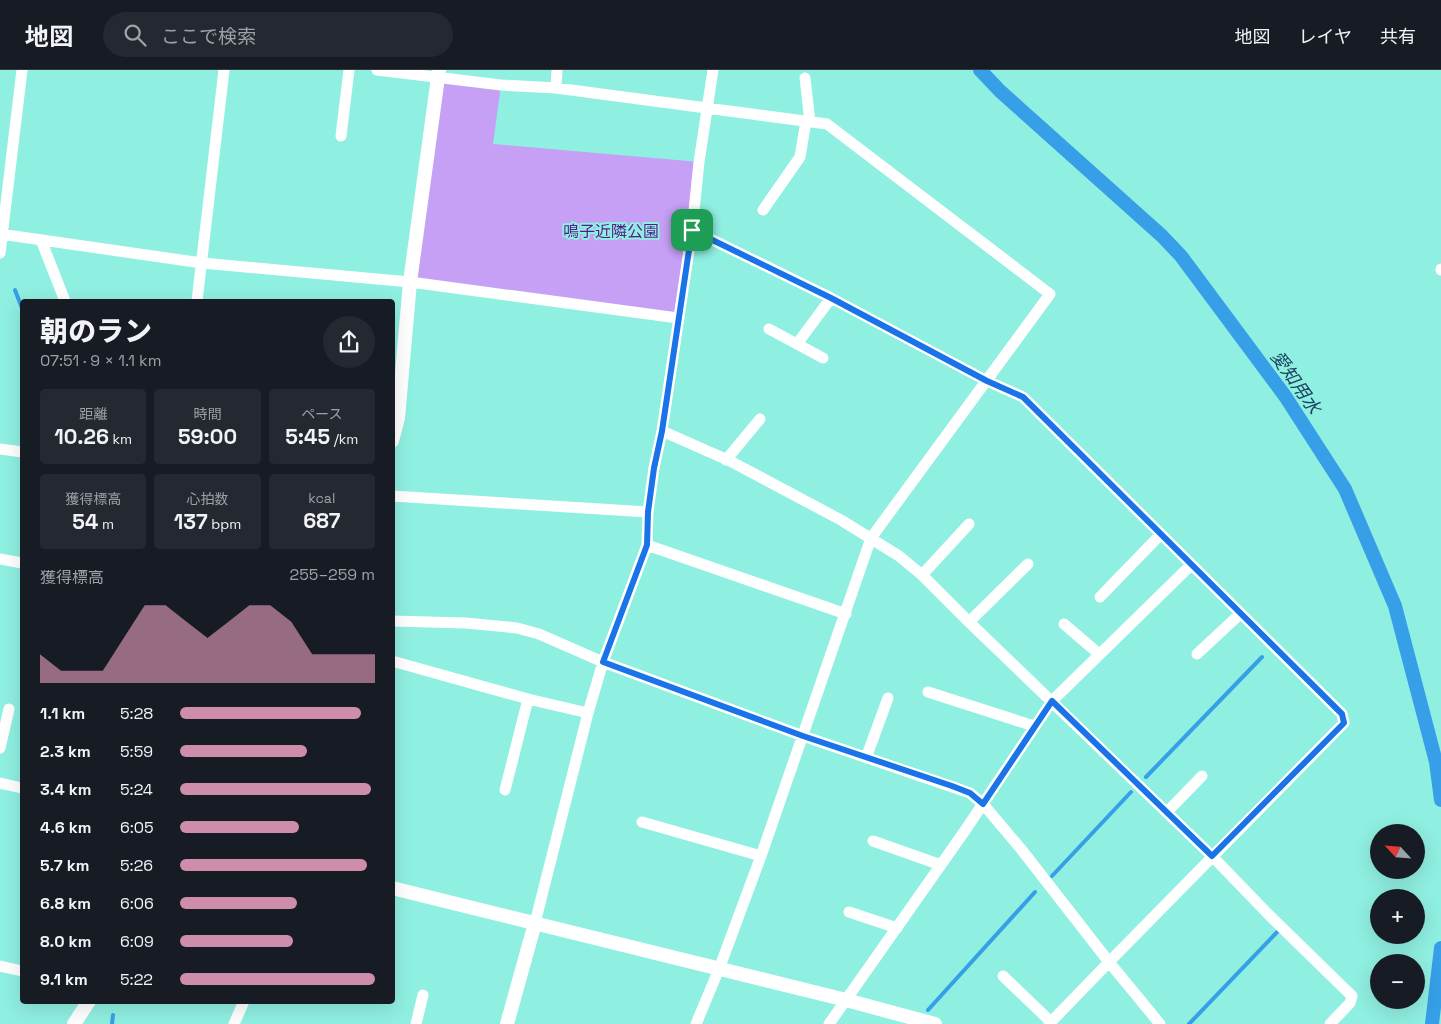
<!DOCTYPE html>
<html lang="ja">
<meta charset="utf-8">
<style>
:root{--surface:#171b24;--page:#242831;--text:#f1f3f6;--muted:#9ea1a6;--line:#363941;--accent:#ce8dab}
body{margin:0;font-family:"Space Grotesk","Noto Sans JP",sans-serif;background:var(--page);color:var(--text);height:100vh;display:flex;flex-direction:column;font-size:19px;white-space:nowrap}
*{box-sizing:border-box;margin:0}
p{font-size:16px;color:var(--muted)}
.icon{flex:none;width:28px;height:28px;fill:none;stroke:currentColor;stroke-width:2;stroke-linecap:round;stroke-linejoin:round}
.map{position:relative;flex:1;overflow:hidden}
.drawer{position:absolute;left:20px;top:229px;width:375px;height:705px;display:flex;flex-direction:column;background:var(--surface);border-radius:5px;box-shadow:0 5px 20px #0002}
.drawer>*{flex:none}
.needle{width:32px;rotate:296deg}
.buttons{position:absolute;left:1370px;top:754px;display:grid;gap:10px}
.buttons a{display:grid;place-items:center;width:55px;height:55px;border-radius:50%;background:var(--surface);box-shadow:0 5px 20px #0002;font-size:25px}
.pin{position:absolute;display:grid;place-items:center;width:42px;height:42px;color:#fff;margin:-21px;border-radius:10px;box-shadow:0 2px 8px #0006}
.round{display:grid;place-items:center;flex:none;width:52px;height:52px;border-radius:26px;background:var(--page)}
.overview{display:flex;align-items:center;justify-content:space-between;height:85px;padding:0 20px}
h1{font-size:28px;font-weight:800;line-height:38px}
.stats{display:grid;grid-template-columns:repeat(3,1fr);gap:8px;height:85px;padding:5px 20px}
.stats div{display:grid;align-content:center;border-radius:5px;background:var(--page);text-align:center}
.stats b{font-size:21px;font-weight:800}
.stats small{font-size:14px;font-weight:400}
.stats p{font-size:14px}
.chart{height:140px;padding:10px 20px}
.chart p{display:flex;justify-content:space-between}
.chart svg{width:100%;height:90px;margin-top:5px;fill:var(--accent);opacity:.7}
ul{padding:0 20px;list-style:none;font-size:16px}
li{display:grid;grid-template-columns:80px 60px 1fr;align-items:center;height:38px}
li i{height:12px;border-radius:6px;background:var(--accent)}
header{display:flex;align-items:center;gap:30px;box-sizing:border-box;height:70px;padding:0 25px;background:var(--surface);border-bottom:1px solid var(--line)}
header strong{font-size:24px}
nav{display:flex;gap:28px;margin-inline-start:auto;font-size:18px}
.search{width:350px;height:45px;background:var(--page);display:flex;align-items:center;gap:12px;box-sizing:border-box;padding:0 18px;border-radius:28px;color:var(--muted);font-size:19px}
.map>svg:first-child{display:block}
.green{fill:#c5a0f5}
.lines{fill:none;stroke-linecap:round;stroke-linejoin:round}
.stream{stroke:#379fe7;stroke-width:4}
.canal{stroke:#379fe7;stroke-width:14}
.minor{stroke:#fff;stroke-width:11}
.tertiary{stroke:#fff;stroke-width:14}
.route-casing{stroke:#fff;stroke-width:10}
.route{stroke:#1a73e8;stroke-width:6}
.labels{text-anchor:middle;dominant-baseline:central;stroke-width:4;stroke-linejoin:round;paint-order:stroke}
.park-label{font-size:16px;fill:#571a8a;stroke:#8fefe1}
.water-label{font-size:18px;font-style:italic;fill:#1b4361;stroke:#8fefe1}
</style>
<header>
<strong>地図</strong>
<div class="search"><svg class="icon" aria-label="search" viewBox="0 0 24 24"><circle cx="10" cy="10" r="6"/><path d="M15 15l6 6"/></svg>ここで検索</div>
<nav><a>地図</a><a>レイヤ</a><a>共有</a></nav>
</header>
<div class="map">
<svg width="1441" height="954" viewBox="0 0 1441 954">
<rect width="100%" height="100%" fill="#8fefe1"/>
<!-- green -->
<path class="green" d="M437,7L501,15L493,74L699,92L678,248L410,212Z"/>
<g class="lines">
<!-- stream -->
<path class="stream" d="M15,220L22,238
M1146,707L1262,587
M1052,806L1131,722
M928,940L1035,822
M112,954L113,945
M1189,954L1280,859"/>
<!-- canal -->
<path class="canal" d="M980,0L1000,21L1162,166L1181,186L1285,326L1345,419L1395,536L1436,692L1441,730
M1432,954L1441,878"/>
<!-- minor -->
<path class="minor" d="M377,0L501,15L556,18L827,54L1050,224L871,468L761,786L719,899L696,954
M805,8L810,52
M556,18L557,0
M341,66L349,0
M763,140L800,87L806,51
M0,164L202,193L410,212L678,248
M41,170L65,231
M0,183L22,0
M1441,199V200
M197,231L224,0
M769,259L823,288
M797,274L831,228
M662,361L730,391L841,450L899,486L922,505L969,552L1212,786L1270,846L1352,926L1350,933L1330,954
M0,379L22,382
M726,390L760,349
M392,426L648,442
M647,475L846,544
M0,489L22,493
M922,505L969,454
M1100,527L1161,464
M392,551L466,553L517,558L539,564L603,592L803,666L970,723L983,734L1021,779L1109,892L1344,653L1342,644L1023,327L987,311L831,228L692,160
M969,552L1028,494
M1064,554L1099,584
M1197,584L1240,544
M392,591L528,629L588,643
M928,622L1034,656
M0,678L9,639
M866,688L888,628
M0,713L22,718
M505,720L528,629
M1167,742L1202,706
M642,752L761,786
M873,771L941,795
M849,842L897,858
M535,853L588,643L603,592L647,475L648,442L654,398L662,361L692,160L699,92L713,0
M0,896L22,901
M1003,906L1051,952
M234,954L244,931
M416,954L423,925
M829,954L964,762L1052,631L1191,495
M1049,954L1109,892L1160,954"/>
<!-- tertiary -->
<path class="tertiary" d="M392,371L398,348L410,212L439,0
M392,818L846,930L935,954
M74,954L89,931
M507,954L535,853"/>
</g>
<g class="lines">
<defs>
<path id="route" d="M692,160L831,228L987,311L1023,327L1342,644L1344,653L1212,786L1052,631L983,734L970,723L952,716L803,666L603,592L647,475L648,442L654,398L662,361Z"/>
</defs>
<!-- route casing -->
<use href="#route" class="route-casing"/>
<!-- route -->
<use href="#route" class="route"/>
</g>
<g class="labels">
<!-- park labels -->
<g class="park-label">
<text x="611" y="161">鳴子近隣公園</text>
</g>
<!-- water labels -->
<g class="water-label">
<text transform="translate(1296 312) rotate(55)">愛知用水</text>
</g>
</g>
</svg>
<div class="buttons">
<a><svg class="needle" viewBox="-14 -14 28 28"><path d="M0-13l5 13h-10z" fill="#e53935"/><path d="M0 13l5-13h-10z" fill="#9ea1a6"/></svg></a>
<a>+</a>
<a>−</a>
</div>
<div class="pin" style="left:692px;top:160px;background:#1e9e55"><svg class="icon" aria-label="arrive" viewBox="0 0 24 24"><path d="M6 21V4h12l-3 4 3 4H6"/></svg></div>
<section class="drawer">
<div class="overview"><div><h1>朝のラン</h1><p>07:51 · 9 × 1.1 km</p></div><a class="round"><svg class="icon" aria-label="share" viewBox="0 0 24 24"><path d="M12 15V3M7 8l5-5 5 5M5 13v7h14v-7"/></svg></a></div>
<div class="stats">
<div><p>距離</p><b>10.26<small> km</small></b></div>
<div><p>時間</p><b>59:00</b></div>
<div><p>ペース</p><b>5:45<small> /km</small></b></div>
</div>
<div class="stats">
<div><p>獲得標高</p><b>54<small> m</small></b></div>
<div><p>心拍数</p><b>137<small> bpm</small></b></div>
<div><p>kcal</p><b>687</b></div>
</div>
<div class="chart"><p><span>獲得標高</span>255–259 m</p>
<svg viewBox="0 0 160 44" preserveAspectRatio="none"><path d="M0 44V30L10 38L20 38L30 38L40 22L50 6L60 6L70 14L80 22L90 14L100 6L110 6L120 14L130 30L140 30L150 30L160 30V44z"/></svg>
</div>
<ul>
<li><b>1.1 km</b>5:28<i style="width:93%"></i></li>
<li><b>2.3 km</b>5:59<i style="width:65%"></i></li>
<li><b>3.4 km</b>5:24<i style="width:98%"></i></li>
<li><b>4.6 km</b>6:05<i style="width:61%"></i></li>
<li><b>5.7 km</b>5:26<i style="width:96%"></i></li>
<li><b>6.8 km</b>6:06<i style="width:60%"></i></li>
<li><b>8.0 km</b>6:09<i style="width:58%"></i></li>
<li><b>9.1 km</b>5:22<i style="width:100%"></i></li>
</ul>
</section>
</div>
